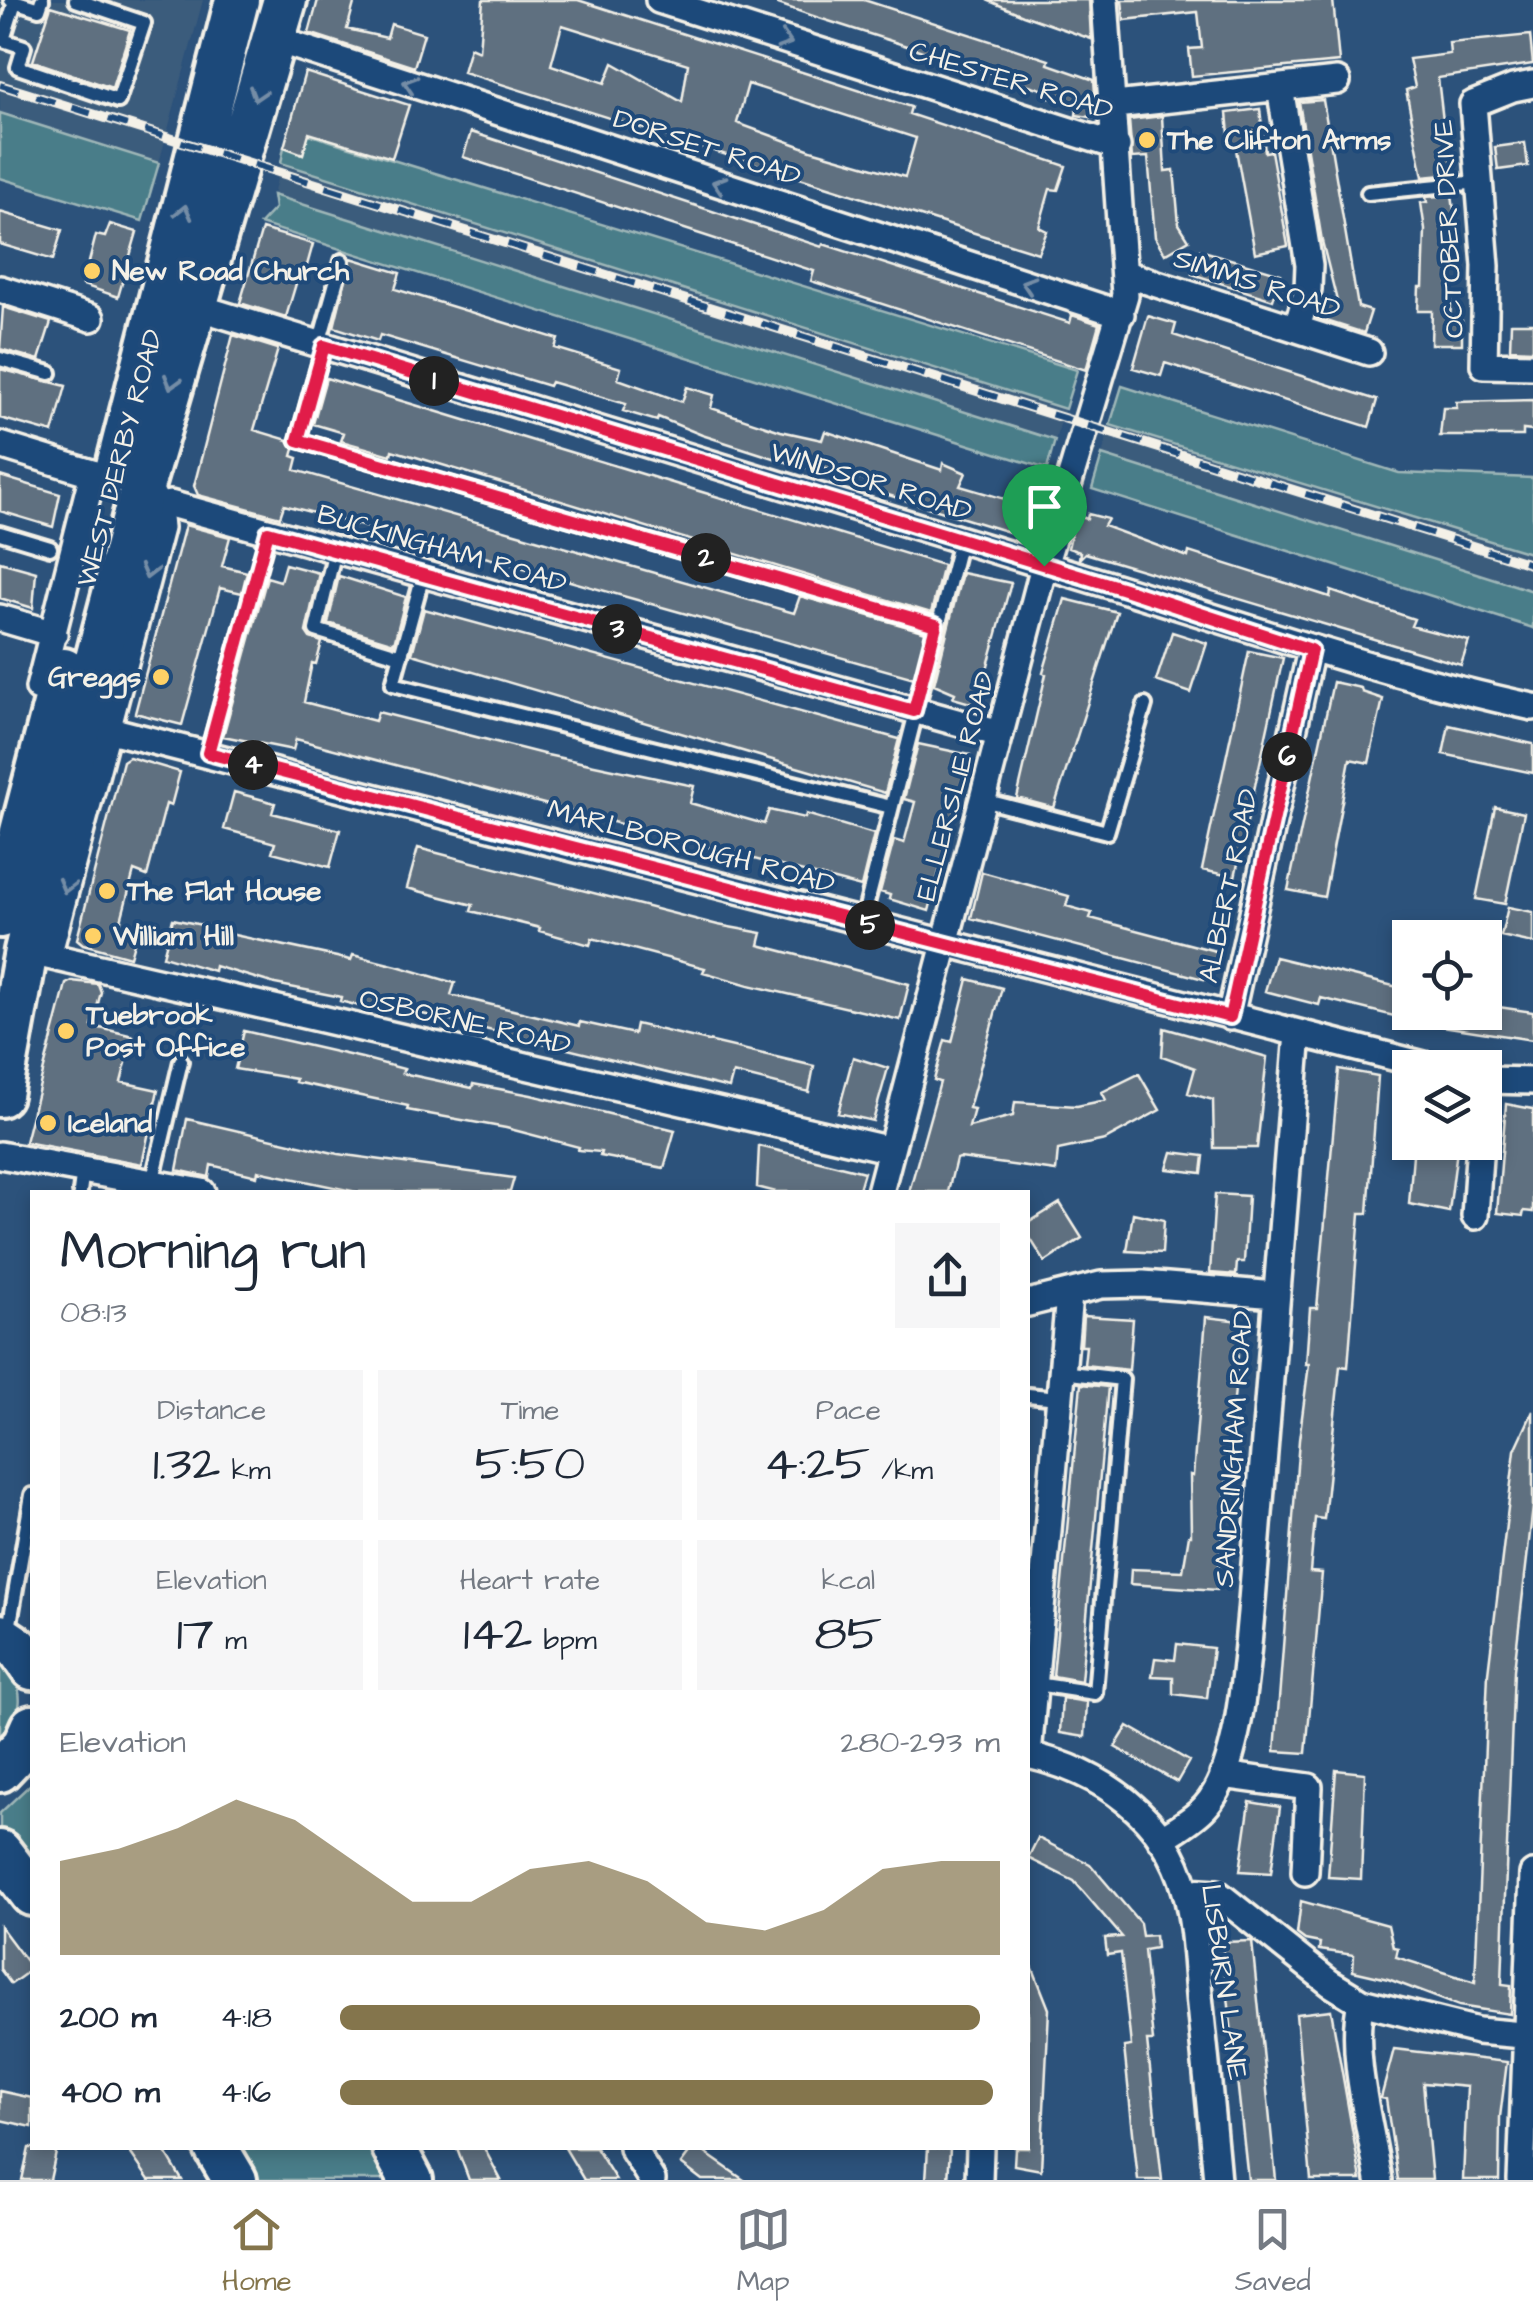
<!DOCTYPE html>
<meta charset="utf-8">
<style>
:root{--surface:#fff;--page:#f6f6f7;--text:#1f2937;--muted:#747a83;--line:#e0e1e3;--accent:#84754c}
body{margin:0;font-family:"Architects Daughter",sans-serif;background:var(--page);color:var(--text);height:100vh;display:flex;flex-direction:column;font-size:38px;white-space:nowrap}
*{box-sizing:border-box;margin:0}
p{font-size:32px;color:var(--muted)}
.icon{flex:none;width:55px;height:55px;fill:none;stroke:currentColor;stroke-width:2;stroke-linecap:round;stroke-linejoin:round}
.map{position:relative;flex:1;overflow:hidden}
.details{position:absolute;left:30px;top:1190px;width:1000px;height:960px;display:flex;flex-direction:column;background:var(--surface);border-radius:0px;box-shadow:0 5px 15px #0003}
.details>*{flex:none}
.controls{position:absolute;left:1392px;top:920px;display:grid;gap:20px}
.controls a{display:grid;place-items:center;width:110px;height:110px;border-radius:0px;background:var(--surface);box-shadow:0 5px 15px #0003;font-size:50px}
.pin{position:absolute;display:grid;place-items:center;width:85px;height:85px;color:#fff;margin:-102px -42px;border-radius:50% 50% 50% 0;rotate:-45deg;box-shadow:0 0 10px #0007}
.pin .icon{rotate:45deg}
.km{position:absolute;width:50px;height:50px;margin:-25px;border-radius:50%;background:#222;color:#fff;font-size:28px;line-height:50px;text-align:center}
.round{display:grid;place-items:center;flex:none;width:105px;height:105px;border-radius:0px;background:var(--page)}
.head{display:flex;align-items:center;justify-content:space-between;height:170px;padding:0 30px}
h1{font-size:55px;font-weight:600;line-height:75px}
.figures{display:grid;grid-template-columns:repeat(3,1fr);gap:15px;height:170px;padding:10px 30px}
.figures div{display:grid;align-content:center;border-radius:0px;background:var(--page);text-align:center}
.figures b{font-size:50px;font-weight:600}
.figures small{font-size:28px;font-weight:400}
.figures p{font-size:28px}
.chart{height:280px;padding:20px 30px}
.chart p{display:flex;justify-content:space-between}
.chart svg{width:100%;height:180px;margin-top:10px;fill:var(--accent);opacity:.7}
ul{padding:0 30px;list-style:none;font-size:32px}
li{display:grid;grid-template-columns:160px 120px 1fr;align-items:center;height:75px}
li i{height:25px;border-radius:12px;background:var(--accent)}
.tab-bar{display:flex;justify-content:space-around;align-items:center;height:140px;border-top:2px solid var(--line);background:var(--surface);font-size:28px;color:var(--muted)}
.tab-bar a{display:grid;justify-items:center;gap:5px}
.tab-bar .selected{color:var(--accent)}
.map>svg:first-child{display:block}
.built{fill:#3b5b7c}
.green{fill:#4a7d89;stroke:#9fb7b8;stroke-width:2.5}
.building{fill:#5f7080;stroke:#f4f1e8;stroke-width:2.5;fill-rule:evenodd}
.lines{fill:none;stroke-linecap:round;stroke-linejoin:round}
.service-casing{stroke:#f4f1e8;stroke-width:20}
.minor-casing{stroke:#f4f1e8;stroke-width:32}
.trunk-casing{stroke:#f4f1e8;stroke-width:50}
.service{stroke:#1f4a7a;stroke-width:12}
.minor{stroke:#1f4a7a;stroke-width:25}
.trunk{stroke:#1f4a7a;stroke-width:42}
.rail-casing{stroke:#f4f1e8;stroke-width:10}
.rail{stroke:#1f4a7a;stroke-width:6;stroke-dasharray:19;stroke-linecap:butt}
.oneway{stroke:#748da6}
.route-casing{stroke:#fff;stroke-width:20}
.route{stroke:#e11d48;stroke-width:12}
.poi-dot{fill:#ffd166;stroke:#1f4a7a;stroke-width:4}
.labels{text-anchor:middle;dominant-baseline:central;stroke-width:8;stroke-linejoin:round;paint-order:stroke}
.street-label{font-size:28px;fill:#f4f1e8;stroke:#1f4a7a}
.poi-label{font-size:28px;font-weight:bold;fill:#f4f1e8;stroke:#1f4a7a;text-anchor:start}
</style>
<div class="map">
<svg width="1533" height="2180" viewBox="0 0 1533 2180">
<rect width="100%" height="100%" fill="#2c527b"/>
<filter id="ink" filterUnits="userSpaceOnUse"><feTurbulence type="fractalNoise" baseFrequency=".01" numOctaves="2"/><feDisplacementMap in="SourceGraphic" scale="20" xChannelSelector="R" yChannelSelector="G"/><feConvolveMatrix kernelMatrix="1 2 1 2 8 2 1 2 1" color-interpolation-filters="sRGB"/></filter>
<g filter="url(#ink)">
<!-- built -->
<path class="built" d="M0,0H203L159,163L0,113Z
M281,163L1065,409L1055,440L273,195Z
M1110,425L1533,554V591L1102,455Z"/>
<!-- green -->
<path class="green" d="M0,113L159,163L142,221L0,178Z
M308,134L1077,370L1065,409L281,163L284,147L303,153Z
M273,195L1055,440L1047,469L260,224L275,208Z
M1122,386L1399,473L1533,478V554L1110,425Z
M1102,455L1533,591V628L1092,489Z
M0,1655C31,1695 21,1711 0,1753Z
M32,1783V1872L0,1830V1813Z
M229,2148H379L397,2180H248Z"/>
<!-- building -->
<path class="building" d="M318,0H355L347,29L387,38L391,24L424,34L414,67L309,33Z
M483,0H578L911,107L909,114L1066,166L1058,190L1050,189L1039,227L1047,231L1038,253L463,72L470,47L479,51ZM562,25L688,64L682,102L613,63L605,83L551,65ZM748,84L916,138L905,177L811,150L737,123Z
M779,0H864L1049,60L1048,64L1094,80L1097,118L1076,115L1077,108L1049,97L1051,92L816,17L778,4Z
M987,0H1089L1091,39L1023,15Z
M1122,0H1333L1339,62L1192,76L1189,49L1202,48L1198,12L1124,20Z
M51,6L130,30L112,88L33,61Z
M1530,35L1533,64L1438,78L1446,147L1450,146L1454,174L1423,177L1406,90L1415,87L1409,59L1450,54L1449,43Z
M305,72L409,105L392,158L309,133L303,154L284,147Z
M1323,100L1358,307L1371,311L1364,333L1317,318L1323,297L1337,301L1322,241L1299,102Z
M1260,109L1265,152L1271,151L1288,246L1255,253L1235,144L1230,145L1227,113Z
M1162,116L1165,171L1174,170L1179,224L1189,240L1165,254L1155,237L1148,157L1132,158L1129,120Z
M471,132L822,247L823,244L1070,323L1072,315L1099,324L1086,370L811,281L814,271L463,157Z
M1525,143L1528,166L1498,170L1495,147Z
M1452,195L1456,226L1450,320L1462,321V344H1431L1432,311H1418L1419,287H1423L1425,230L1421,203L1427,202L1426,197Z
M0,212L62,230L53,260L0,244Z
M110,224L137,232L118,297L83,285L96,235L105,237Z
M262,229L313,244L306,269L301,267L286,317L240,303Z
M1200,250L1281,274L1273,300L1192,274Z
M351,258L400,273L395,289L558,339L555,348L621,368L618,379L682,402L687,387L714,395L711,408L781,431L822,440L825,431L942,470L943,463L966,473L960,486L1043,510L1035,540L875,491L878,484L807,462L805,468L702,435L658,417L657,421L623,411L626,404L551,382L549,386L380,335L378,341L334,327Z
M3,307L51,322L39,360L0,349Z
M1148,316L1176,324L1173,335L1377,400L1369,427L1165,363L1161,376L1133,368Z
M1511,323H1533V350L1510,349Z
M233,335L278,349L254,430L288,440L294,449L292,456L298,458L295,470L794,613L800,596L926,632L914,678L442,545L441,547L284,505L280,517L198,495L194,486Z
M0,369L66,386L53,433L0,418Z
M326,378L943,565L931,613L416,457L392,450L391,455L341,441L344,433L313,424Z
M1533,400V431L1523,430V436H1440L1443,408H1457L1456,402Z
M0,476L60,494L53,527L0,511Z
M1088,514L1108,519L1104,526L1188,557L1189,552L1330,597L1331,591L1414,619L1411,626L1469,641L1461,665L1085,553L1079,559L1080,552L1068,548L1076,515L1087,519Z
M185,525L230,537L222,566L247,572L242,593L220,588L182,725L135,713Z
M0,562L36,572L33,608L0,598Z
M285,564L319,573L306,632L310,638L322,642L316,664L312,663L304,702L375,721L378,712L547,755L694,786L690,803L764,824L769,810L805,818L806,814L874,834L861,887L296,739L293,750L223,736L267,577L280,581Z
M962,573L1011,583L977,705L953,698L955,693L934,684Z
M339,576L406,597L394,643L328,623Z
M1065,599L1117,612L1054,808L1017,798L1046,674L1043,673Z
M424,609L899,739L885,793L412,654Z
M1172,632L1207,643L1191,693L1156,681Z
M1249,651L1283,658L1235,877L1202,870Z
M1333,682L1361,688L1362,692L1383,699L1369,763L1350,759L1324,897L1288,890Z
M1449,725L1533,744V773L1443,754Z
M918,744L970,755L929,911L889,899L890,895L880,892L894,840L904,843L915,802L904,799Z
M129,757L180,772L171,806L166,804L147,876L134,871L118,932L136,936L130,957L83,944L77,939L123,761Z
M234,792L275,803L272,813L340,830L330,867L272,852L275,843L224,829Z
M1495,807L1524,813L1505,904L1476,899Z
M418,848L718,925L762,933L759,945L909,984L900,1020L749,985L703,972L705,968L592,938L590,945L539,931L540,928L471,911L473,905L407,888Z
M982,872L1069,896L1066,906L1092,913L1090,918L1219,952L1211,981L971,918Z
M1508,907L1533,912V943L1501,936Z
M173,919L226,930L225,933L351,960L353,955L397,966L455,983L451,995L579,1026L580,1022L634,1034L636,1024L814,1066L809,1092L733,1073L729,1088L385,1005L383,1012L340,1001L341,997L275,984L215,966L214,971L163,956Z
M1275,957L1410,990V1020L1321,998L1319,1005L1265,991Z
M968,979L1002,988L969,1108L974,1109L969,1127L1013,1116L1015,1102L1077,1106L1106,1100L1102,1092L1139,1074L1160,1110L1105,1140L1058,1150L1056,1171L960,1158L956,1159L948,1192H909L940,1082L934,1080L945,1040L952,1042Z
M72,981L98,984L101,992L92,1026L133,1036L121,1082L158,1090L142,1164L25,1142L66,984Z
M1485,1005L1533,1012V1040L1416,1022L1417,1012H1485Z
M1164,1028L1267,1057L1257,1148H1214L1213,1100L1188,1093L1195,1068L1162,1056Z
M244,1031L362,1058L404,1069L402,1073L472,1088L473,1084L531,1095L675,1130L664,1168L600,1156L601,1152L578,1150L579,1147L506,1128L407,1110L408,1106L295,1082L296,1079L235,1069Z
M853,1057L888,1068L873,1121L838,1113Z
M1339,1069L1378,1076L1368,1213H1360L1348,1367L1340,1366L1324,1519L1315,1518L1310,1572L1322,1573L1306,1753L1275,1751L1299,1440L1309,1364H1306L1310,1308H1317Z
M1506,1104L1533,1109V1212L1524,1211L1523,1216L1497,1213Z
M187,1119L338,1154L514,1178L510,1192H357L258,1171L257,1176L211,1165L209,1177L177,1170Z
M1414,1142H1458L1449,1212L1409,1204Z
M759,1146L864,1172L858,1192H776L757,1187Z
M1172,1152L1204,1156L1202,1173L1167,1169Z
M1215,1194L1248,1196L1244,1262H1237L1236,1275L1210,1273Z
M1060,1203L1082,1238L1045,1262L1028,1235V1223Z
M1133,1213L1164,1220L1162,1253L1127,1251Z
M1083,1316L1133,1319L1129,1370L1084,1365L1086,1346H1081Z
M1206,1317L1241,1321L1217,1590L1130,1584L1131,1569L1183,1571L1189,1535H1191L1190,1475L1193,1476Z
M1081,1384L1108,1387L1081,1681L1053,1676Z
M1533,1411V1507L1514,1670L1505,1896L1502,1984L1511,1985L1510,2014L1459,2006L1388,1979L1353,1971L1354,1955L1319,1950L1320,1943L1305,1940L1297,1934L1301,1901L1388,1925L1393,1947L1398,1948L1396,1957L1475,1982L1488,1673L1515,1450Z
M1177,1644L1213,1648L1207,1698L1173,1694V1677L1152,1676L1155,1658L1175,1660Z
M1062,1698L1087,1702L1085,1737L1060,1733Z
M1128,1726L1189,1761L1177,1782L1115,1747Z
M1336,1770L1365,1773L1361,1879L1328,1877Z
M1250,1802L1280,1807L1271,1873L1240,1871Z
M1038,1838L1090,1864L1140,1923L1142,1936L1155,1935L1156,1948L1144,1950L1153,2041H1147L1162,2180H1138L1124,2047L1131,2046L1121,1953L1107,1955L1105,1938L1122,1937L1074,1881L1028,1858Z
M0,1926L32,1969L11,1984L0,1969Z
M1252,1941L1276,2180H1248L1222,1942Z
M1028,1956L1049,2009L1041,2170L1014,2165L1015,2148H1028Z
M1331,2010L1345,2089L1361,2180H1311L1296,2014Z
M1394,2049L1507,2062L1500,2117L1499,2180H1463L1467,2087L1423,2083L1432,2180H1398L1386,2099L1381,2098Z
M0,2091L32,2098V2127L0,2120Z
M29,2148H57L50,2180H22Z
M127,2148H163L182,2180H149Z
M457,2148H484L501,2180H469Z
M565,2148H596L616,2180H584Z
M693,2148H698L744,2180H702L681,2164Z
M928,2148H950L948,2180H926Z"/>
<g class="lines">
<defs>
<path id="service" d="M11,0L39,9L42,0
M15,2L3,40L24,47L18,67L118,101L144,23L76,0
M1368,193L1479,182
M319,344L342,261
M324,346L298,440L937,625
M0,359L50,373
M0,533L50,548
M335,550L316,630L401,656
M423,575L393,684L891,807
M208,753L269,531
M983,800L1107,832L1145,705
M862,923L960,541
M152,1183L181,1061
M80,1192L83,1170
M1028,1395L1058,1398
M8,1635L32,1495
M1030,1683L1095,1693L1122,1379L1061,1372"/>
<path id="minor" d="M659,0L1117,146
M274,39L1121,314
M1533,84L1513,88L1473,104L1486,266L1484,365L1533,366
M1280,87L1309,265L1308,289L1297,328
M1115,105L1337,81
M1126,274L1369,352
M0,289L91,318
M194,306C502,400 811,494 1119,588C1257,630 1392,677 1533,707
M0,445L105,477
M158,506L170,504L1000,734
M0,618L54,634
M39,688L93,473
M106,729L1436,1068
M26,951L891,1150
M48,956L160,528L158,506L151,493
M1230,1017L1311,650
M1485,1080L1533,1081
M0,1155L202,1192
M880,1192L1044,566L1125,295L1105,0
M1475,1216L1480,1142
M1028,1303L1101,1285L1143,1284L1276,1295
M1028,1755C1100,1771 1166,1816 1186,1892C1196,1928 1196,1968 1200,2005C1206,2064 1212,2122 1217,2180
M1028,1755L1069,1295
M1223,1775L1309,1787L1305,1872
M1161,1839C1176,1829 1193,1820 1205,1807C1240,1770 1246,1663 1251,1613L1298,1033
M1186,1891L1217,1893L1330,1983L1361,2002L1478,2031L1533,2036
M1361,2002C1349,2052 1371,2128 1379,2180
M632,2148L652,2180
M979,2180L980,2148
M1521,2180L1533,1874"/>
<path id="trunk" d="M117,470L237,0
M0,916L64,670
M0,1095L26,951L81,720L144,480L285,0
M0,1636L18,1648L32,1668
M0,1770L24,1745L32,1727
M0,1852L32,1894
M216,2148L235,2180
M394,2148L411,2180"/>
</defs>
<!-- service casing -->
<use href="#service" class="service-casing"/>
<!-- minor casing -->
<use href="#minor" class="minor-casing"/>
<!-- trunk casing -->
<use href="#trunk" class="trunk-casing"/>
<!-- service -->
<use href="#service" class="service"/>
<!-- minor -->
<use href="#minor" class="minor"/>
<!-- trunk -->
<use href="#trunk" class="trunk"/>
<defs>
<path id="rail" d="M0,85L1533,565"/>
</defs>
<!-- rail casing -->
<use href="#rail" class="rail-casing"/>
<!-- rail -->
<use href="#rail" class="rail"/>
</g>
<!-- one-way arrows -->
<defs><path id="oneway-chevron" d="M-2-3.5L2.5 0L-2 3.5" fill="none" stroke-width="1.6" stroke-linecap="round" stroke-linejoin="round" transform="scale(2.5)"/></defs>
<g class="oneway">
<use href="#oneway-chevron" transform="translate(785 41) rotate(18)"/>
<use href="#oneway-chevron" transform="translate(410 84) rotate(-162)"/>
<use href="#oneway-chevron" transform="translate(257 94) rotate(107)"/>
<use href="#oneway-chevron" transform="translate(719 184) rotate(-162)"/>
<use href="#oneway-chevron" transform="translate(184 212) rotate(-76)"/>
<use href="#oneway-chevron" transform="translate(1028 284) rotate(-162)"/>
<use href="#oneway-chevron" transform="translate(172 382) rotate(106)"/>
<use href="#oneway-chevron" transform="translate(148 572) rotate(105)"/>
<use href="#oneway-chevron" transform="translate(66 886) rotate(105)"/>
</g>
</g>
<g class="lines" filter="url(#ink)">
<defs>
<path id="route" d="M324,346L1121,588L1311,650L1230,1017L208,753L268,532L914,711L936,625L298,440Z"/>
</defs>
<!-- route casing -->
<use href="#route" class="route-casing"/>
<!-- route -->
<use href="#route" class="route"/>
</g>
<!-- markers -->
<g class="poi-dot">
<circle cx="1147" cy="140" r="10"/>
<circle cx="92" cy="271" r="10"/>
<circle cx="161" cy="677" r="10"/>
<circle cx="107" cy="891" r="10"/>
<circle cx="93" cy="936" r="10"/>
<circle cx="66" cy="1031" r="10"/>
<circle cx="48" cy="1123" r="10"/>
</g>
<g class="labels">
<!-- street labels -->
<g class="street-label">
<text transform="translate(1011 81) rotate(17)">CHESTER ROAD</text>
<text transform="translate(707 148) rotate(18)">DORSET ROAD</text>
<text transform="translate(1449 229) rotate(-93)">OCTOBER DRIVE</text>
<text transform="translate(1257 284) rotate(18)">SIMMS ROAD</text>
<text transform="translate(120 458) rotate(-75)">WEST DERBY ROAD</text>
<text transform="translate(871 482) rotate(17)">WINDSOR ROAD</text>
<text transform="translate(442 549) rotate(16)">BUCKINGHAM ROAD</text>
<text transform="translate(956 786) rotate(-75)">ELLERSLIE ROAD</text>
<text transform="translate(691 847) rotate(15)">MARLBOROUGH ROAD</text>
<text transform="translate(1229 886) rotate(-78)">ALBERT ROAD</text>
<text transform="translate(465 1022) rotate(13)">OSBORNE ROAD</text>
<text transform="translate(1234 1449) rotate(-86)">SANDRINGHAM ROAD</text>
<text transform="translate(1224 1982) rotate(82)">LISBURN LANE</text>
</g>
<!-- poi labels -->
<g class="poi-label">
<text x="1167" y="140">The Clifton Arms</text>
<text x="112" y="271">New Road Church</text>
<text x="141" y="677" text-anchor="end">Greggs</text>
<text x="127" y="891">The Flat House</text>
<text x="113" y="936">William Hill</text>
<text x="86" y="1015">Tuebrook<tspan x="86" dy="32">Post Office</tspan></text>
<text x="68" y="1123">Iceland</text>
</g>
</g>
</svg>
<div class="controls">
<a><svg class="icon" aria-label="locate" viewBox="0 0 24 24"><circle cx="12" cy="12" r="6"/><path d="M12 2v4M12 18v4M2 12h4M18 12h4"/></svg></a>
<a><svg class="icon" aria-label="layers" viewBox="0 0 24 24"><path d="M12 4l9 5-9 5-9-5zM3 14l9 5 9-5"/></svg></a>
</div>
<div class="pin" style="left:1044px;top:566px;background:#1e9e55"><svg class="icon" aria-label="arrive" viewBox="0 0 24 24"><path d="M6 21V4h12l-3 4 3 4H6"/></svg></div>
<b class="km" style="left:434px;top:381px">1</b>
<b class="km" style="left:706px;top:558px">2</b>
<b class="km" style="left:617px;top:629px">3</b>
<b class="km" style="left:253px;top:765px">4</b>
<b class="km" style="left:870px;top:925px">5</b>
<b class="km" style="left:1287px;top:757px">6</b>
<section class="details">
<div class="head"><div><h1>Morning run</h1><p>08:13</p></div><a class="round"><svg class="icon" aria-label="share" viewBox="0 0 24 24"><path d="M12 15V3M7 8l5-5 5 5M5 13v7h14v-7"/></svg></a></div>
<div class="figures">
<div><p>Distance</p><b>1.32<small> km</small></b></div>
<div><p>Time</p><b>5:50</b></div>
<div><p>Pace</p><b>4:25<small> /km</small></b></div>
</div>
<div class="figures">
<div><p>Elevation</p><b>17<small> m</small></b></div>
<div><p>Heart rate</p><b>142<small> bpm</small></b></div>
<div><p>kcal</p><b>85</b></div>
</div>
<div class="chart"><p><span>Elevation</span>280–293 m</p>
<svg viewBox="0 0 160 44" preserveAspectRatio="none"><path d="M0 44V21L10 18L20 13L30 6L40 11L50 21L60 31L70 31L80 23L90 21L100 26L110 36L120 38L130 33L140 23L150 21L160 21V44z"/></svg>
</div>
<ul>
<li><b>200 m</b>4:18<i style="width:97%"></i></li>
<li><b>400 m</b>4:16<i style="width:99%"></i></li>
</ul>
</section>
</div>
<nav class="tab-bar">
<a class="selected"><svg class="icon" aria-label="home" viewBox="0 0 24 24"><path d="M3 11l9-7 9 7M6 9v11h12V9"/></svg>Home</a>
<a><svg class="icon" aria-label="map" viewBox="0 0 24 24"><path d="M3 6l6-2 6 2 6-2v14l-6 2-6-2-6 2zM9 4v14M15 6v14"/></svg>Map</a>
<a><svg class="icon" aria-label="saved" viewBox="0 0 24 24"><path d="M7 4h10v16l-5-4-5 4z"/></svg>Saved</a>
</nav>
